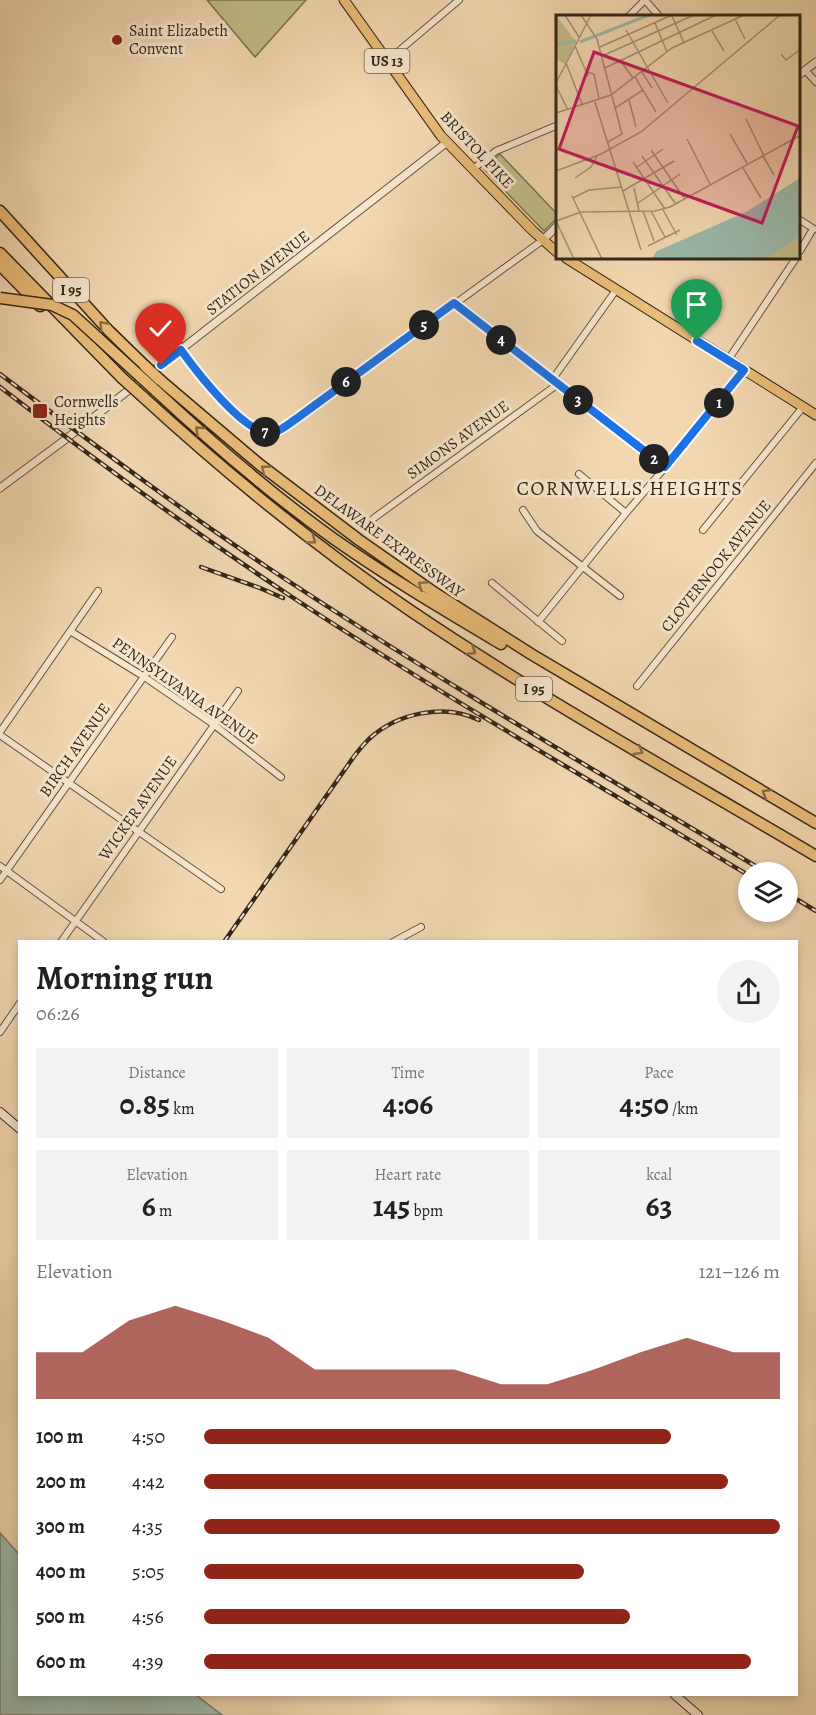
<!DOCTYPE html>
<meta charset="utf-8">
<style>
:root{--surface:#fff;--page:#f2f2f2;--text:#222;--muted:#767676;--accent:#8f2418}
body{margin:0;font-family:Alegreya,serif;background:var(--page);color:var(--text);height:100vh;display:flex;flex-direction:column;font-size:22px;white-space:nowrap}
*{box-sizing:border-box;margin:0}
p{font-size:20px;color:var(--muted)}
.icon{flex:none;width:33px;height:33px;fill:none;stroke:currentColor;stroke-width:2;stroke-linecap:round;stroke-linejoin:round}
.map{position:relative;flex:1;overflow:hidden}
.details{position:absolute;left:18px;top:940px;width:780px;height:756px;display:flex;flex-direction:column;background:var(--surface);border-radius:0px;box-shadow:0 3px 9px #0003}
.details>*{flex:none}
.controls{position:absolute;left:738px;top:862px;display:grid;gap:12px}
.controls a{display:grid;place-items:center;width:60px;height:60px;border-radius:50%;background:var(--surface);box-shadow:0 3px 9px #0003;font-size:30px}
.pin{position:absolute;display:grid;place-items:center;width:51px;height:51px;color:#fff;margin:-62px -26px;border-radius:50% 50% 50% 0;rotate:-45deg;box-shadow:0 0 6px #0007}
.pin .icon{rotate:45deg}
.km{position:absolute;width:30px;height:30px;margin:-15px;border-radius:50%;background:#222;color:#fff;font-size:16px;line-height:30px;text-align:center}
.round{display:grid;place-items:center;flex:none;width:63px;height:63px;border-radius:32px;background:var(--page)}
.headline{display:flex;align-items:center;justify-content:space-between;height:102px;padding:0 18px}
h1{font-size:33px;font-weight:700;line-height:45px}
.figures{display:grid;grid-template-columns:repeat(3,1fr);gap:9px;height:102px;padding:6px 18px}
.figures div{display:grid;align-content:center;border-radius:0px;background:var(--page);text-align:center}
.figures b{font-size:30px;font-weight:700}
.figures small{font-size:16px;font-weight:400}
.figures p{font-size:16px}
.chart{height:168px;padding:12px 18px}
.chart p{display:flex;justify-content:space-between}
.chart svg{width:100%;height:108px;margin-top:6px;fill:var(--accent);opacity:.7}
ul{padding:0 18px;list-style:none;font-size:20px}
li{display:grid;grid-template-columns:96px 72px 1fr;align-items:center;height:45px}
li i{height:15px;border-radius:8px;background:var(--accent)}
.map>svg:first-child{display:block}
.green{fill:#c2bc86;stroke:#7a724f;stroke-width:1.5}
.water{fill:#9bbaab;stroke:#717f70;stroke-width:1.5}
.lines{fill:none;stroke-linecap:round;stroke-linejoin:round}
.minor-casing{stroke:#62533e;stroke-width:8}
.tertiary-casing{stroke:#62533e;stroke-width:9}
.secondary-casing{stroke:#322718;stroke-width:10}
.primary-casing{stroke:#322718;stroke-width:11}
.motorway-casing{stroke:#322718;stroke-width:13}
.minor{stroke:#f7e5cc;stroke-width:6}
.tertiary{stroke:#f7e5cc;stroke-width:7}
.secondary{stroke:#f7e5cc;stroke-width:8}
.primary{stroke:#e9bc78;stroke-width:9}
.motorway{stroke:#e9bc78;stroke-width:10}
.rail-casing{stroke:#322718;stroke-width:4.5}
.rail{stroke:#f7e5cc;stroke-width:2;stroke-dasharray:7;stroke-linecap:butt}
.motorway-bridge-casing{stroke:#322718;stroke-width:13;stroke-linecap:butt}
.motorway-bridge{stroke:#e9bc78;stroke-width:10}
.oneway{stroke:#846a43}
.route-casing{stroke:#fff;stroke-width:12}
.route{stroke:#1a73e8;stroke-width:8}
.poi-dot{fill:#8f2418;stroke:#f7e5cc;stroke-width:2}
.labels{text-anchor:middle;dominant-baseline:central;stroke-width:6;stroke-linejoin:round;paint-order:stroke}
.shield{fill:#f7e5cc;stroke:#6d604e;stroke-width:1.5}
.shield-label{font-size:15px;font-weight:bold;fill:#322718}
.poi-label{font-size:16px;fill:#322718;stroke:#f7e5cc;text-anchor:start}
.street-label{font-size:16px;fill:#322718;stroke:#f7e5cc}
.quarter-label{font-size:20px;letter-spacing:1.5px;fill:#322718;stroke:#f7e5cc}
.inset-river{fill:none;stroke:#9bbaab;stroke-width:3}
.inset-road{fill:none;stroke:#a59173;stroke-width:1.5}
.view{fill:#c2185b;fill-opacity:0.15;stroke:#c2185b;stroke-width:3}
.inset-edge{fill:none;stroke:#322718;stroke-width:3}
</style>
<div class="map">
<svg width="816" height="1715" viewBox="0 0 816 1715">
<rect width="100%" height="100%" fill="#f2d7b0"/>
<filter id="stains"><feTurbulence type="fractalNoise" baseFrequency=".00333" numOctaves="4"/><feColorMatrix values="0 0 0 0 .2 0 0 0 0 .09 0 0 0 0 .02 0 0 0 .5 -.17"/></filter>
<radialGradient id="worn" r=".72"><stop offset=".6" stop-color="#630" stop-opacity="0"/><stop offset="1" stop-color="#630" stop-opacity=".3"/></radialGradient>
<!-- green -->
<path class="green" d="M207,0H306L255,57Z
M500,154L558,215V217L544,231L484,169Z"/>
<!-- water -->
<path class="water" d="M0,1533L19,1554L20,1695H196L222,1715H0Z"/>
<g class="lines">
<defs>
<path id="minor" d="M629,16L645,0L659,16
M387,61L459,0
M805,70L816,82
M473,169L496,151L558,125
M800,220L814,229
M800,251L813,229
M454,303L665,467
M181,350C196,371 243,435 271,433C280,432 288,424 296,419L543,240
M728,360L796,258
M552,380L616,290
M579,474L626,513
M523,510L537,531L620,596
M374,518L558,384
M703,530L803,407
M492,583L562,641
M538,622L626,513L697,430L744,371
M70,631L143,676L213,724L281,777
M637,686L816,463
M0,732L98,591
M0,735L221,889
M0,866L104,942
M0,880L172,637
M61,942L238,691
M393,942L421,927
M0,1032L20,1003"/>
<path id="tertiary" d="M800,74L816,62
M543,240L558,225
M0,488L62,442L446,143"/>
<path id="secondary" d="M0,1112L20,1129
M675,1695L698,1715"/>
<path id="primary" d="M344,0L441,136L532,230L558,253
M566,258L816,415"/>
<path id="motorway" d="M0,211L109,331L145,366
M0,253L122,378
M0,265L40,306
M160,380L259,464L359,540L435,593L531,654L816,823
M155,390C212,443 271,494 334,539C388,577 444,610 501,644
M142,396C227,474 316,547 411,611C541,699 681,776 816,856"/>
</defs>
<!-- minor casing -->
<use href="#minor" class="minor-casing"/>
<!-- tertiary casing -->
<use href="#tertiary" class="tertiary-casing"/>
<!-- secondary casing -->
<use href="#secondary" class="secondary-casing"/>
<!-- primary casing -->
<use href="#primary" class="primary-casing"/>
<!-- motorway casing -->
<use href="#motorway" class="motorway-casing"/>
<!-- minor -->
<use href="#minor" class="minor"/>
<!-- tertiary -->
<use href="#tertiary" class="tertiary"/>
<!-- secondary -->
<use href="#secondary" class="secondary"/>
<!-- primary -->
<use href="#primary" class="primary"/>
<!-- motorway -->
<use href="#motorway" class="motorway"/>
<defs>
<path id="rail" d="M0,374C87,439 174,505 264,565C428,674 598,772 767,873
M0,387C96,461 194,532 295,599C443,696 597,784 748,875
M201,567L260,588L283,598
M788,894L816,911
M224,942L348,765C354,756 361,747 369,739C397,713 444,703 479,720"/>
</defs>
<!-- rail casing -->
<use href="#rail" class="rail-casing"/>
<!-- rail -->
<use href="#rail" class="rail"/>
<defs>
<path id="motorway-bridge" d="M0,298L52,305L73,315L155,390
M145,366L160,380
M122,378L142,396"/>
</defs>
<!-- motorway-bridge casing -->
<use href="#motorway-bridge" class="motorway-bridge-casing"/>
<!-- motorway-bridge -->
<use href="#motorway-bridge" class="motorway-bridge"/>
</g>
<!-- one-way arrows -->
<defs><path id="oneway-chevron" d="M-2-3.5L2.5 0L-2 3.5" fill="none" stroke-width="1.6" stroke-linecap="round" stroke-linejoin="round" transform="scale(1.5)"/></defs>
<g class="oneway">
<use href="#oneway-chevron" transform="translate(103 325) rotate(-133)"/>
<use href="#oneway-chevron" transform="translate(199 430) rotate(-139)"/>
<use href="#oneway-chevron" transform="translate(265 469) rotate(-143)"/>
<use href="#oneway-chevron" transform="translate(312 540) rotate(37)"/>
<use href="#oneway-chevron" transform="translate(422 585) rotate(-145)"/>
<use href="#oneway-chevron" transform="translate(472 651) rotate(32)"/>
<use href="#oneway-chevron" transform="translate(639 751) rotate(31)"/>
<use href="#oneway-chevron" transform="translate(766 793) rotate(-149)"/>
</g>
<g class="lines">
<defs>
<path id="route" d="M161,365L181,350C196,371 245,435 271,433C280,432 288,424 296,419L454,303L665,467L744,370L697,341"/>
</defs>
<!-- route casing -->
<use href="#route" class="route-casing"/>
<!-- route -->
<use href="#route" class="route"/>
</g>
<!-- markers -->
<g class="poi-dot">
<circle cx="117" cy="40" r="6"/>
<rect x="32" y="403" width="16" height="16" rx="3"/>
</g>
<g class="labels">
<!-- shield labels -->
<g class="shield">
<rect x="364.5" y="49" width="45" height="24" rx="4.5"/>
<rect x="53" y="278" width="36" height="24" rx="4.5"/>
<rect x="516" y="677" width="36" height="24" rx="4.5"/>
</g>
<g class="shield-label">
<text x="387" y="61">US 13</text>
<text x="71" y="290">I 95</text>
<text x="534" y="689">I 95</text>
</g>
<!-- poi labels -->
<g class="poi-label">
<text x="129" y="31">Saint Elizabeth<tspan x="129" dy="18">Convent</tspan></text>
<text x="54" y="402">Cornwells<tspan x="54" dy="18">Heights</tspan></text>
</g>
<!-- street labels -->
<g class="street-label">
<text transform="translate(477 150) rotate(47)">BRISTOL PIKE</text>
<text transform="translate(258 273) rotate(-38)">STATION AVENUE</text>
<text transform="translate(458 440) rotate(-36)">SIMONS AVENUE</text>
<text transform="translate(389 541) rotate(36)">DELAWARE EXPRESSWAY</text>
<text transform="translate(716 566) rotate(-51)">CLOVERNOOK AVENUE</text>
<text transform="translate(185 691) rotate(35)">PENNSYLVANIA AVENUE</text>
<text transform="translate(75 750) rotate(-55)">BIRCH AVENUE</text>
<text transform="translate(138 808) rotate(-55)">WICKER AVENUE</text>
</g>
<!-- quarter labels -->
<g class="quarter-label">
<text x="630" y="488">CORNWELLS HEIGHTS</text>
</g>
</g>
<!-- overview -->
<g transform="translate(556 15)">
<rect width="244" height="244" fill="#f2d7b0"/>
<path d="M0,0L20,27L9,49L0,44ZM241,223H244V244H211Z" fill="#c2bc86"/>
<path d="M244,163V221L211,244H95L101,236L190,197Z" fill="#9bbaab"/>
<path class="inset-river" d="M24,27L93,0M0,30L20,26"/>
<path class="inset-road" d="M9,0L23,22M25,0L41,24L66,119L52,127M116,1L128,28M179,4L189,24M99,8L111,37M70,15L112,88M156,16L168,36M19,31L32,61M44,32L116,0M225,39L230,45L245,34M46,41L138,0M10,48L26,89M66,48L77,63M49,53L160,0M31,57L38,59L43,83M86,57L96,73M79,62L100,97M0,68L35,0M0,71L12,95M73,85L80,112M39,87L85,235M59,93L87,75M0,98L55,80L116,33L188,0M190,104L208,141M174,119L192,150M131,124L154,169M95,135L128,183M86,141L119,188M207,141L218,160M77,147L109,194M81,152L107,134M187,153L205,183M0,156L45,139L85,117L224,0M19,163L35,152L41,141M78,173L83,196M67,176L118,146M16,181L46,244M17,183L33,175L66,172M82,188L124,159M107,195L121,220M87,196L98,226M95,196L109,222M0,206L18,244M0,206L25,197L99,196L114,192L245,120M92,231L124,215"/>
<path class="view" d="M38,37L242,111L206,208L3,134Z"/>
<rect width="244" height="244" class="inset-edge"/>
</g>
<rect width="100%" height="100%" filter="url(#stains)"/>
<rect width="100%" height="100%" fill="url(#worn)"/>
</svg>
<div class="controls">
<a><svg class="icon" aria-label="layers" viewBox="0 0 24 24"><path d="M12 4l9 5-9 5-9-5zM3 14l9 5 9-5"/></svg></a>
</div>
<div class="pin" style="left:697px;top:341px;background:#1e9e55"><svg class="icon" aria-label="arrive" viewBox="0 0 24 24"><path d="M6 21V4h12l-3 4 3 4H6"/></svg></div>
<div class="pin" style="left:161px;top:365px;background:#d93025"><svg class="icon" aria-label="check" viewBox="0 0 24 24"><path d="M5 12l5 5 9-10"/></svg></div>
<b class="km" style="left:719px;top:403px">1</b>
<b class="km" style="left:654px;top:459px">2</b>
<b class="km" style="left:578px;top:400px">3</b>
<b class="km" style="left:501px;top:340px">4</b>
<b class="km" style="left:424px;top:325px">5</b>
<b class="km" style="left:346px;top:382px">6</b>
<b class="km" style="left:265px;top:432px">7</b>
<section class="details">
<div class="headline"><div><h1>Morning run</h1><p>06:26</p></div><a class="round"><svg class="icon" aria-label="share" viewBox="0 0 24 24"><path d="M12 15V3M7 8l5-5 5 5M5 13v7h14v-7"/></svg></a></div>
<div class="figures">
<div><p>Distance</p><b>0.85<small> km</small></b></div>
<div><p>Time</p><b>4:06</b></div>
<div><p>Pace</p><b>4:50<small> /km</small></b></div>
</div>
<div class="figures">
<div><p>Elevation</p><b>6<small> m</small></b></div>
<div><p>Heart rate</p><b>145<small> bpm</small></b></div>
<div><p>kcal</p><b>63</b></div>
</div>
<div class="chart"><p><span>Elevation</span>121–126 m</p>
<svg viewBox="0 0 160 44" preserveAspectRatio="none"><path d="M0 44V25L10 25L20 12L30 6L40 12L50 19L60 32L70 32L80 32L90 32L100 38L110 38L120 32L130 25L140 19L150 25L160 25V44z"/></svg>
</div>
<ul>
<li><b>100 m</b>4:50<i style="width:81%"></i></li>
<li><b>200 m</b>4:42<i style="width:91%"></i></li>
<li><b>300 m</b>4:35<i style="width:100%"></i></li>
<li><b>400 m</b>5:05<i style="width:66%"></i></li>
<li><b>500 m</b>4:56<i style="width:74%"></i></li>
<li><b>600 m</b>4:39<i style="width:95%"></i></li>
</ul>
</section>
</div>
